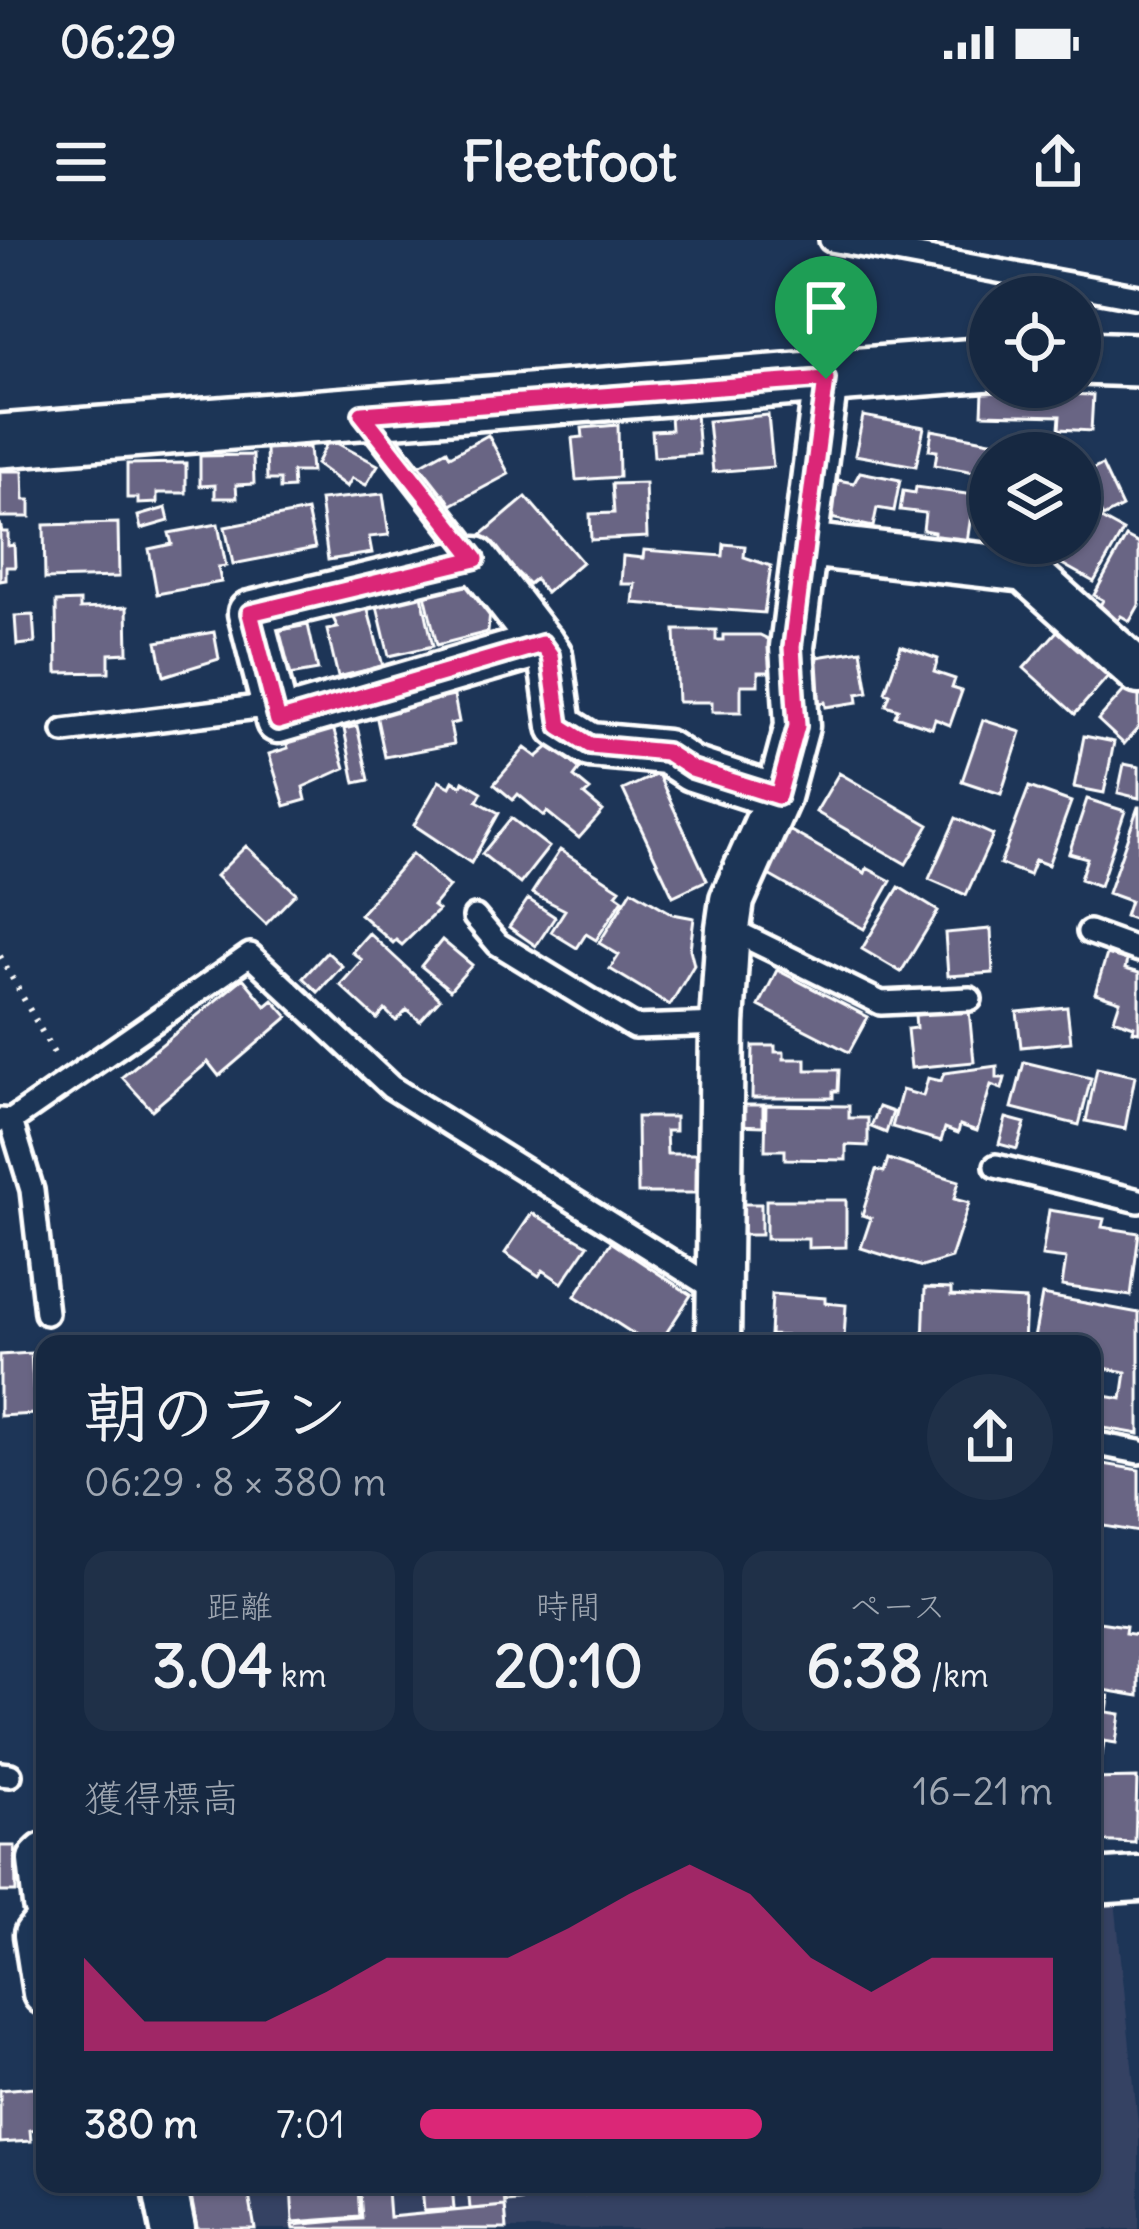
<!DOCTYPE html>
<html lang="ja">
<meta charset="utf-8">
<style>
:root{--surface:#162841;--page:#1f3048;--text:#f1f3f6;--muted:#9ea6b1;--line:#35445a;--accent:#db2777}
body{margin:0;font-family:Delius,"Klee One",sans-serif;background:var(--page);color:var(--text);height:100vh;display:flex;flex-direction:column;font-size:45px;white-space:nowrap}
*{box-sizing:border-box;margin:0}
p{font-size:39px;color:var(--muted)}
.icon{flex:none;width:66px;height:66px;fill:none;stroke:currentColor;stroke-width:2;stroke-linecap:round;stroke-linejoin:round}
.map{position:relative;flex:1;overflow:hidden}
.sheet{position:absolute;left:36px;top:1095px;width:1065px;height:858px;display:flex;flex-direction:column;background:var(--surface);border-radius:24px;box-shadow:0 3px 9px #0004,0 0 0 3px var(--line)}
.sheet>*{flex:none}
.controls{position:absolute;left:969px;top:36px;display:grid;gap:24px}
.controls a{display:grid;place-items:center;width:132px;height:132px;border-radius:50%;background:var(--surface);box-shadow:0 3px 9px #0004,0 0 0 3px var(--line);font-size:60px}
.pin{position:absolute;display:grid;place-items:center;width:102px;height:102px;color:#fff;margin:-123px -51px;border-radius:50% 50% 50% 0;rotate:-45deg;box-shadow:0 0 12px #0007}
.pin .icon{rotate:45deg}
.round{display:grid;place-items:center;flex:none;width:126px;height:126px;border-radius:63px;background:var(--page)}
.summary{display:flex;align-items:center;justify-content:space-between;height:204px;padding:0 48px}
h1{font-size:66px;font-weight:800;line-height:90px}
.metrics{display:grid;grid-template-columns:repeat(3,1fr);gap:18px;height:204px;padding:12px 48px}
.metrics div{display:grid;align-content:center;border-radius:24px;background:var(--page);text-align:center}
.metrics b{font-size:60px;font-weight:800}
.metrics small{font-size:33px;font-weight:400}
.metrics p{font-size:33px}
.chart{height:336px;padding:24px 48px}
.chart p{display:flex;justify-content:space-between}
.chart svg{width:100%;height:216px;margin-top:12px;fill:var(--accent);opacity:.7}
ul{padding:0 48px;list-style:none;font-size:39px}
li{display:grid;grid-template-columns:192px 144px 1fr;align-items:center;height:90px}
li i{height:30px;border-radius:15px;background:var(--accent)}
.status{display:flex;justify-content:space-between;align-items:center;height:84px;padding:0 60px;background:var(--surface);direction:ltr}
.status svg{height:33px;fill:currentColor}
header{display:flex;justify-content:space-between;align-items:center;height:156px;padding:0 48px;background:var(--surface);font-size:54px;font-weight:800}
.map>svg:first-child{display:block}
.built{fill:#344364}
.building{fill:#696584;stroke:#fff;stroke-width:3}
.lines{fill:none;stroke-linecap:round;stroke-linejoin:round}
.service-casing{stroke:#fff;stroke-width:30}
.minor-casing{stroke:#fff;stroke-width:51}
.tertiary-casing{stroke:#fff;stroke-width:60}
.path{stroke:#fff;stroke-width:6;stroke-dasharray:3 9;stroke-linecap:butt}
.service{stroke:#1d3557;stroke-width:21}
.minor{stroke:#1d3557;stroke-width:42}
.tertiary{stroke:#1d3557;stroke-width:51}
.route-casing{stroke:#fff;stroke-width:24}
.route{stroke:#db2777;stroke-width:15}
</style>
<div class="status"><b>06:29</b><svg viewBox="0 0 49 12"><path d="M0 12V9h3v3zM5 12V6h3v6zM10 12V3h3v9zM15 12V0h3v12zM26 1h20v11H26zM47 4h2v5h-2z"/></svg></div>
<header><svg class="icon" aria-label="menu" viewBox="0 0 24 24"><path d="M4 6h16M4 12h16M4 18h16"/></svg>Fleetfoot<svg class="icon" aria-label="share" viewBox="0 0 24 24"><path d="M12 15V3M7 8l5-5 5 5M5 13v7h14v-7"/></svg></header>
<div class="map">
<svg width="1139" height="1989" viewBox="0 0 1139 1989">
<rect width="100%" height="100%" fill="#1d3557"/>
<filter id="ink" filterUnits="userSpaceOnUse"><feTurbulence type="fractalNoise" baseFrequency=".00833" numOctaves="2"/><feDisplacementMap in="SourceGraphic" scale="24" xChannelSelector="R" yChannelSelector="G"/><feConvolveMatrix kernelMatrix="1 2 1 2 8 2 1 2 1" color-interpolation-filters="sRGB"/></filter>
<g filter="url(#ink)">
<!-- built -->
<path class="built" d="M1092,1655L1115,1660L1139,1894V1989H183L175,1944H1092Z"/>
<!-- building -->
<path class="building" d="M983,152L1093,155L1091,191L1059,189L1060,176L982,174Z
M696,174L699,214L654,217L652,191L671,190L670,175Z
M768,175L773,227L713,232L708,181Z
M863,176L924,187L916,226L855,215Z
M618,185L619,237L576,240L572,198L583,197L582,188Z
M932,190L1006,204L1004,213H990L986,234L935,225L937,211L929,210Z
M488,195L509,234L451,265L444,253L434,257L418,226L447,210L450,216Z
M329,199L378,225L366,245L352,238L347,247L316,224Z
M1018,199L1063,213H1014Z
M309,207L311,232H292L293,248L280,249V240H267L266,209Z
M253,215L254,244L236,245L237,258H215V245L200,246V216Z
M0,223L3,231H23L24,260H30V277H0Z
M186,223V253H157V263L138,264V258H127V224Z
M1102,225L1122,267L1103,277L1093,258L1082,264L1080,260V236Z
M860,232L900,240L894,271L877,268L873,287L831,278L838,240L854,243Z
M645,243L647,297L591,300L590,274L614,273L612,244Z
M916,247L974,255L967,302L934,297V292L923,290L925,273L900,270L903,251L915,253Z
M383,254L389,295L369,297L372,313L328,320L320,260Z
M526,257L582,322L546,353L535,339L529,344L480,296Z
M166,268L169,281L141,289L138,276Z
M1081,268L1123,291L1094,342L1053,319L1062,303H1080Z
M307,271L315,308L233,324L225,287Z
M0,283L2,292H8V306L14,305L15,327H6V340L0,341Z
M118,283L119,337L45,339L44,285Z
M218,284L226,326L218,327L221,342L157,354L149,309L172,304L169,293Z
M1126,297L1139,304V365L1130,381L1121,376L1116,383L1096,373L1103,360L1094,355Z
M724,304L745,306L744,317L771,326L764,373L633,363L635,344H621L623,316L643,318L644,310L723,316Z
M460,342L491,362L488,392L437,405L424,350Z
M421,351L433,406L389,416L376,362Z
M365,359L383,426L338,437L327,390L338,388L328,368Z
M80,361V369L127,367L128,413L109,414V432L57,433L56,362Z
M33,375L35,403L17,405L15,376Z
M308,385L318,430L284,436L275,391Z
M1059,389L1110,434L1075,474L1024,428Z
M675,390H716V400H723V395H760L782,406V432H758V445H741V472H712V462H678Z
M214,392L219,419L164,436L157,402Z
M901,406L938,419L934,432L955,439L952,448L962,451L950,485L935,479L932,488L895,476L898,469L886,465L890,454L885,452Z
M861,410L868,452L857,454L858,462L826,467L825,462L814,464L804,419Z
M1130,444L1139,452V487L1124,504L1098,480Z
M438,452L440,459L454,456L459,482L450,484L454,504L385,517L374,465Z
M983,480L1021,492L1001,554L962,541Z
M331,481L345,528L303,547L306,560L285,566L269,514L288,508L286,501L311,494L309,487Z
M357,486L369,540L355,543L344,489Z
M1084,496L1114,502L1104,553L1074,547Z
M551,505L580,529L574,537L590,550L584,555L603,571L579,598L547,572L544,576L518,554L513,560L494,544L525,508L537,517Z
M1124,524L1139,527V558L1118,553Z
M839,533L929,585L906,624L816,572Z
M658,534L707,640L673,656L623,550Z
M439,541L450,547L453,541L461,546L463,541L482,552L477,561L499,573L471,623L414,585Z
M1029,547L1071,562L1048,625L1035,620L1029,635L1000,624Z
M1087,559L1125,571L1100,646L1080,639L1087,618L1069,613Z
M1138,567H1139V681L1125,676L1130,661L1108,653Z
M511,578L549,607L520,644L482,614Z
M956,578L993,595L966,655L929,639Z
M789,590L865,633L867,628L891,641L864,689L765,633Z
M246,606L296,653L266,684L216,636Z
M560,610L620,649L616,654L623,659L596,700L586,694L577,708L551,692L565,670L532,653Z
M412,614L449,647L433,666L438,670L402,705L396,700L393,703L360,674Z
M899,647L938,671L901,732L862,709Z
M632,650L673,674L694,678L690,709L694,725L670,765L610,729L619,715L599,703Z
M528,659L555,677L536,706L509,687Z
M991,689L993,733L948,736L945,693Z
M369,693L440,759L420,781L407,770L396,781L385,770L377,779L340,745L362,720L352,712Z
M442,700L472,725L450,750L421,726Z
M327,712L342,726L318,752L303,738Z
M1107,714L1127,720L1125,729L1139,733V792L1133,791L1134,786L1114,779L1120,761L1095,753Z
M777,730L868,777L849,812L759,766Z
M243,738L266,766L273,760L288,777L219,836L208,822L152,870L122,837Z
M1067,767L1071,802L1021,807L1017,772Z
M969,770L974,822L911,828L907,789L916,788L915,775Z
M753,806H775V812H784V819H806V830H839L838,851H833V858H752Z
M1024,822L1091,838L1079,885L1012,868Z
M997,826V838H1005L1002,849L991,845L977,891L960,885L958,893L945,888L941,901L892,887L902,850L923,856L928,838L941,841L944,833Z
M1097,828L1135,836L1125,889L1086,881Z
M736,865H763V886L736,885Z
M766,865L849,866V878H868V906L846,905V920L785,919V910H765Z
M879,867L893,872L886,893L871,887Z
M637,877H675V891H666L667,914H704V953H638Z
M1006,878L1025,883L1017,909L999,904Z
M888,919L959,941L954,959L969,963L951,1018L922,1027L861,1008L871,978L862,975L876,930L884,932Z
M766,960H846V1007L808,1008V999H766Z
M741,964H761V995H741Z
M1049,970L1104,979L1102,987L1139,993L1131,1056L1062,1046L1066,1019L1042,1016Z
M532,973L588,1005L562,1043L543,1030L539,1036L505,1013Z
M611,1002L691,1055L659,1104H649L575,1056Z
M925,1048L951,1049V1056L1026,1060L1024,1104H923Z
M772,1054L825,1058V1063L846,1065L844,1099L770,1095Z
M1042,1055L1139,1073V1194L1092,1186L1093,1154L1122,1159L1126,1132L1092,1126V1104H1033Z
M31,1113L35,1174L0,1176V1115Z
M1092,1222L1139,1230V1292L1092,1284Z
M1092,1381L1126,1386L1125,1393L1139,1395V1456L1092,1448Z
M1092,1454L1109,1456L1107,1472L1120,1474L1116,1503L1104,1501L1102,1516L1092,1515Z
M1137,1538L1135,1603L1092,1601V1539Z
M0,1606H15L16,1652H0Z
M35,1847L39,1889L30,1890L31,1901L0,1903V1850Z
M226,1944H247L255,1989H190L183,1952Z
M291,1944H387V1948L358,1950L360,1977L293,1982Z
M422,1944H452L454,1969L424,1971Z
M468,1944H503L505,1966L470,1969Z
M503,1944H697L505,1962Z
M387,1950L389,1977L505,1966L507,1989H294L293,1985L362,1979L360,1952Z"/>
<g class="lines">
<defs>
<path id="service" d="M831,0L1139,57
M363,174L476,319
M64,491L274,465
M475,677L498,704L634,787L722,784
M728,688L881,763L970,759
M1089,692L1139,710
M0,880L11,881L250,715L391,847L718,1051
M11,881L32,950L46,1073
M996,926L1139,961
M1092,1203L1139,1212
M0,1534L10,1535"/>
<path id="minor" d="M805,305L1025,330L1139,432
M542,404L278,481L250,373L476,319L550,415L560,486L590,505L666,512L692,529L778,557
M718,1104L722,784L728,688L732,660L778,557L797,486L792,407L826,139
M45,1615L40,1620L45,1665
M1092,1642L1139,1639
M45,1684L36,1695L45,1753
M164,1944L173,1989"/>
<path id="tertiary" d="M1080,118L1139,120
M0,201L990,124"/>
</defs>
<!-- service casing -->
<use href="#service" class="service-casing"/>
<!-- minor casing -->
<use href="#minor" class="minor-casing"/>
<!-- tertiary casing -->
<use href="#tertiary" class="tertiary-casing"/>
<!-- path -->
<path class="path" d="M0,716L57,819"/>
<!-- service -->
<use href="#service" class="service"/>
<!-- minor -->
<use href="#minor" class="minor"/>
<!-- tertiary -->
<use href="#tertiary" class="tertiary"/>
</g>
</g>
<g class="lines" filter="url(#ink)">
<defs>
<path id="route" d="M826,139L792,407L797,486L778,556L692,529L666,512L590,505L560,486L550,415L542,404L278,481L250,373L476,319L362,174Z"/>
</defs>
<!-- route casing -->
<use href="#route" class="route-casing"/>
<!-- route -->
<use href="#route" class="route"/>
</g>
</svg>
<div class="controls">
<a><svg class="icon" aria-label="locate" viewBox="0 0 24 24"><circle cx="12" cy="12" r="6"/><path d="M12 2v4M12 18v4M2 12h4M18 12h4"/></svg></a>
<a><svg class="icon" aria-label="layers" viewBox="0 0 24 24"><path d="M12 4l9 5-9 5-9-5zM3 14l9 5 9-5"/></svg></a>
</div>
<div class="pin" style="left:826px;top:139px;background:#1e9e55"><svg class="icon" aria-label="arrive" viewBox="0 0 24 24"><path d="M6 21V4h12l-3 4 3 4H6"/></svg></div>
<section class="sheet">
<div class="summary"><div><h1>朝のラン</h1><p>06:29 · 8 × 380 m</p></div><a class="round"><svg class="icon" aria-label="share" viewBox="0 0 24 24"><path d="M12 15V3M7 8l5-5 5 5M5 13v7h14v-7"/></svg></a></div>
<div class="metrics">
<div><p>距離</p><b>3.04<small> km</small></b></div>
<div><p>時間</p><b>20:10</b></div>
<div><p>ペース</p><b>6:38<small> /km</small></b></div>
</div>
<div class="chart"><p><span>獲得標高</span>16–21 m</p>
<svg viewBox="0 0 160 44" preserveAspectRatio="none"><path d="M0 44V25L10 38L20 38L30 38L40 32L50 25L60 25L70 25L80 19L90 12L100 6L110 12L120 25L130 32L140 25L150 25L160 25V44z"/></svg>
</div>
<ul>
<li><b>380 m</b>7:01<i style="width:54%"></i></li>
</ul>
</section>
</div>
